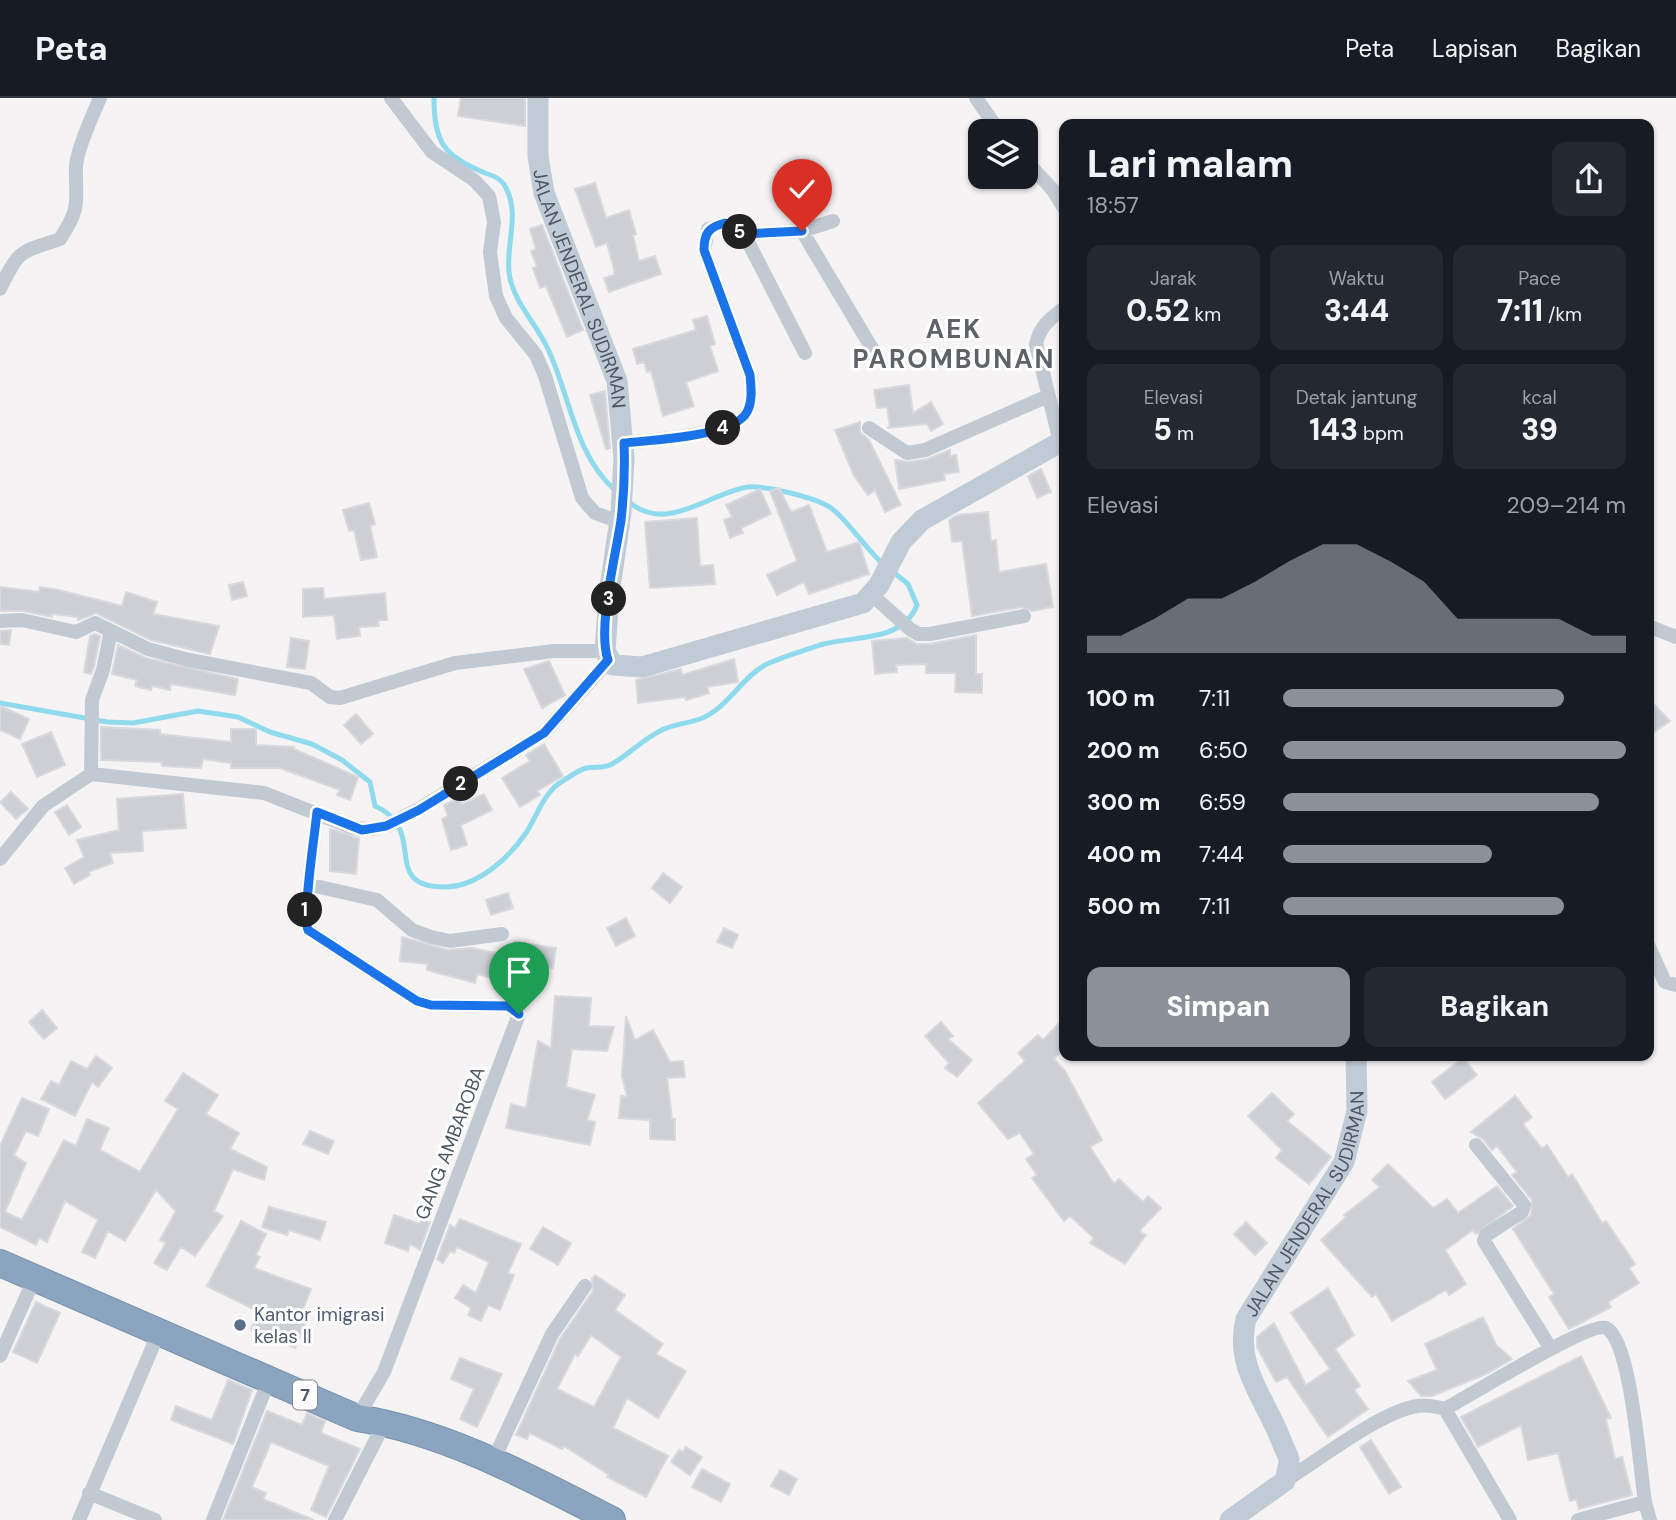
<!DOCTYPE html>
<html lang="id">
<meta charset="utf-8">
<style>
:root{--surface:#171b24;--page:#242831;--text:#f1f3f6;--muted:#9ea1a6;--line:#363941;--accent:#8c9099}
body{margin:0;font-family:"DM Sans",sans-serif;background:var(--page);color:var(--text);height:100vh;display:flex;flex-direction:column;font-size:26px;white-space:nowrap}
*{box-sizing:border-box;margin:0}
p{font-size:23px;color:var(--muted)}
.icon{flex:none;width:38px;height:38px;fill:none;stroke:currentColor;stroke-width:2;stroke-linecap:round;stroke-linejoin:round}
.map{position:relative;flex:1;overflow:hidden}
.panel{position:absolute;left:1059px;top:21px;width:595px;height:942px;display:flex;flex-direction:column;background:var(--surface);border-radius:14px;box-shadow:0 2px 5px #0004}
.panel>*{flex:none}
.buttons{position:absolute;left:968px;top:21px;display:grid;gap:14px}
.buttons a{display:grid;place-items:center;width:70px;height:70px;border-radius:14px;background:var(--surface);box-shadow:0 2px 5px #0004;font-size:35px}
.pin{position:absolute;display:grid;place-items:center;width:60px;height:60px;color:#fff;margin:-72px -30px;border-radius:50% 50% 50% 0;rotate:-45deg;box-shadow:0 0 7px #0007}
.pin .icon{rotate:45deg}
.km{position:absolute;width:35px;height:35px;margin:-18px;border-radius:50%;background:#222;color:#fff;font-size:19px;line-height:35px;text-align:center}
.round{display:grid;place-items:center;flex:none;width:74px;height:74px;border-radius:14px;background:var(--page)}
.headline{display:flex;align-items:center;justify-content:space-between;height:119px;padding:0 28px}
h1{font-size:38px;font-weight:800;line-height:52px}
.metrics{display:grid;grid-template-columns:repeat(3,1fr);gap:10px;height:119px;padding:7px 28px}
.metrics div{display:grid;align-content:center;border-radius:14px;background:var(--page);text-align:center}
.metrics b{font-size:30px;font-weight:800}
.metrics small{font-size:19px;font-weight:400}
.metrics p{font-size:19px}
.chart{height:196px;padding:14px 28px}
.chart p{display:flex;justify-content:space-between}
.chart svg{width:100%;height:126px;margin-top:7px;fill:var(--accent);opacity:.7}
.action{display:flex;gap:14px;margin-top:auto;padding:14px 28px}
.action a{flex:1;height:80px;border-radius:14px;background:var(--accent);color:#fff;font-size:28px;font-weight:800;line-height:80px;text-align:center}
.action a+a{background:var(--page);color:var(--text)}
ul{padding:0 28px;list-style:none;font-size:23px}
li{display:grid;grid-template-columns:112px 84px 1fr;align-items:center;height:52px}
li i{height:18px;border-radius:9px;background:var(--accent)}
header{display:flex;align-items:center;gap:42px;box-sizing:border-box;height:98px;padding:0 35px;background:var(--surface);border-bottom:2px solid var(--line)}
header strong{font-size:33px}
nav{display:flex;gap:38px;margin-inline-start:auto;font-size:24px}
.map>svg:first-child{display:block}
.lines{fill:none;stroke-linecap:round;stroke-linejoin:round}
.stream{stroke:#90daee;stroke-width:5}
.building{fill:#cdcfd5;stroke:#d7d9de;stroke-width:2;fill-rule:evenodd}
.highway-casing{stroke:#7690ad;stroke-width:28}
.street{stroke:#c1cad2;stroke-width:14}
.secondary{stroke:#c1cbd6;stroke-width:21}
.highway{stroke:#8ba5c1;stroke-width:26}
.route-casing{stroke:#fff;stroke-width:14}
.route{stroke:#1a73e8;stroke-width:9}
.service-dot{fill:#5c6f8a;stroke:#fff;stroke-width:2.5}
.labels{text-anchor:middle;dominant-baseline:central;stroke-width:6;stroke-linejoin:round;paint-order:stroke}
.shield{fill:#fff;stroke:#808990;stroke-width:2}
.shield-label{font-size:18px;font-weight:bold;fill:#4a5661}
.street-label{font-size:19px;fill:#4a5661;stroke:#fff}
.service-label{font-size:19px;fill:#4e5e75;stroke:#fff;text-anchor:start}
.district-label{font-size:26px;font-weight:bold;letter-spacing:2px;fill:#5f6368;stroke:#fff}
</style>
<header>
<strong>Peta</strong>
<nav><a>Peta</a><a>Lapisan</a><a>Bagikan</a></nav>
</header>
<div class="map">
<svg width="1676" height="1422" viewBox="0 0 1676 1422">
<rect width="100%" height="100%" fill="#f5f3f3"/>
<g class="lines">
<!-- stream -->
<path class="stream" d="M434,0C434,45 444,58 485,75C494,78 502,81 506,90C520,117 506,145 509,174C512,202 535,224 547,249C570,296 574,356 615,392
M628,403C666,437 708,395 748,389C764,387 811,399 826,407C843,415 866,452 885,468
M0,605L107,624L133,625L198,613L238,619L270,634L312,646L342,662L370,684L375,708C430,732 378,789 445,789C477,789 509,760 526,735C536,719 543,698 558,686C565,682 578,672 586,670C595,668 603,671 612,666C628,657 642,642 660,633C673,626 686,626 700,621C727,611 741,580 765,567C781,559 803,553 820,547C854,537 902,545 917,507L908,486L893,474"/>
</g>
<!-- building -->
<path class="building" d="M461,0H525V28L458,18Z
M595,85L606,120L629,112L636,136L633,137L639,163L655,158L661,176L609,194L604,180L614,177V171L607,145L596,149L575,91Z
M542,127L583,232L567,239L546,188L540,190L533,170L537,169L531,153L536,151L530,131Z
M707,218L715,246L710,248L718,273L686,284L694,308L663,318L651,273L647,274L644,264L637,266L633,251L696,232L693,222Z
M909,287L913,315L931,304L943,326L931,333L927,326L887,330L890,329L887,309L877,310L874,292Z
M605,293L610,350L606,351L590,297Z
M860,324V334L869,342L901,407L885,414L875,392L868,397L854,378L835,332Z
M950,352V358L956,357L959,374L944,376L945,382L899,391L895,362L909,364L927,361Z
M1041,371L1051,394L1037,400L1028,378Z
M779,390L791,414L809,407L827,454L859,444L869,476L809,496L804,484L777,497L767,477L797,463L770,393Z
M760,391L771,416L741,430L743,435L730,440L724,422L732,419L726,407Z
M369,405L375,426L370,428L377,459L361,462L354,432L349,433L343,412Z
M988,414L991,443L996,442L999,474L1046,466L1053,509L1032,513L1022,509L972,518L962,443L952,444L949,422L957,417Z
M697,420L700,468L713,467L715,486L650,490L645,424Z
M243,484L247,498L232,502L229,487Z
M0,489L39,494L40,489L54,491L122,508L126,494L157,504L153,516L219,528L210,556L151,542L96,515L78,522V519L52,516V519L24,513H0Z
M323,490L324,501L385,495L387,522H378L379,528L359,529L360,538L337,541L334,517L303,519V491Z
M11,532L9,547L0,546V533Z
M95,536L100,538L94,569L91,576L84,574L90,538Z
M976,537V576H982V595L955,594L956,575H926V566L896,567L897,574L875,576L872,543L907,540L917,546H930Z
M291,540L309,543L305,571L287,569Z
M118,547L146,560L238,581L235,597L171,586L170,592L152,588L151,592L135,588L137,582L112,576Z
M734,561L738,584L707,589L709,595L686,602L685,599L638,605L636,582L681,571L682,577Z
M549,563L565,597L542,610L524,571Z
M1648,600L1670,623L1648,638Z
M0,608L29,621L20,641L0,632Z
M356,616L373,636L361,646L344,627Z
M101,629L160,632V636L231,644V631H256V647L294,649V651L358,679L350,702L337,697L340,692L280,670H231V665L203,661L201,670L162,668V664L101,662Z
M51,634L65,667L37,679L22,646Z
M544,646L563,678L537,693L540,697L520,709L502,680L530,663L526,657Z
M11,694L28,711L16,721L0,704Z
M183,696L186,730L142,733L143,753L110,755L113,765L88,774L90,777L74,786L65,770L84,759L77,742L119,732L117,701Z
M484,696L492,712L461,727L467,747L451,752L442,721L448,718L444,707L460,699L462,706Z
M67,707L81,729L69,737L55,714Z
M330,731L359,740L356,776L330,773Z
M663,775L682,789L670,805L652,790Z
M508,795L513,810L491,817L486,802Z
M626,820L635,838L616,848L607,830Z
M724,830L738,837L732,850L717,844Z
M402,839L448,852L471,850L513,858L515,844L556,850L553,870L535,867L532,883L500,878L499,882L477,876L475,885L427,872L428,866L400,863Z
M555,898L591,900L589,928L614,929L607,953L572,951L566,989L595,997L587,1022L595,1024L590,1047L506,1030L511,1006L526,1010L538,943L551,950Z
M42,912L57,930L44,941L29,924Z
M626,918L635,942L653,932L670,964L683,963L685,979L667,980L672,1021H675V1042L650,1041V1022L619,1020L621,998L627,999L622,978Z
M1064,920V951L1054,961L1065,973L1102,1042L1090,1049L1114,1086L1119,1081L1143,1104L1148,1098L1161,1110L1139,1133L1146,1137L1125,1166L1090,1145L1094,1140L1070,1118L1064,1123L1032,1080L1037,1077L1026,1061L1034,1056L1020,1035L1008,1041L978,1005L1025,963L1018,955L1038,937L1043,942Z
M941,924L953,938L948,941L972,962L957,979L945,970L949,965L925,938Z
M96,958L112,970L98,989L92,984L75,1018L41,1001L51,983L59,987L71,963L87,971Z
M1463,960L1477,977L1445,1001L1432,984Z
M183,975L218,997L206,1016L239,1035L230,1051L267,1069L264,1082L233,1071L214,1113L223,1118L195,1158L181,1149L167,1172L154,1165L166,1145L160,1142L176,1113L156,1092L125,1143L108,1133L95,1160L82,1154L98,1122L65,1103L47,1144L39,1140L36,1147L0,1129V1048L22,1000L49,1011L38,1038L26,1033L14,1057L26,1065L5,1114L22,1122L64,1042L76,1048L87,1021L109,1030L100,1052L140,1074L178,1011L165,1003Z
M1272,995L1294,1016L1287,1023L1331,1059L1309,1086L1276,1060L1282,1052L1248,1018Z
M1515,998L1532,1019L1523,1026L1542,1051L1547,1047L1568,1079L1572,1076L1602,1125L1606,1123L1635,1166L1629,1170L1639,1185L1608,1204L1611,1209L1569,1231L1549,1199L1554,1196L1513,1131L1531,1117L1532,1102L1512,1077L1517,1074L1497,1048L1492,1052L1483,1041L1471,1034Z
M310,1033L334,1043L328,1056L303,1046Z
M1388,1066L1433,1110L1447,1101L1458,1115L1497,1088L1513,1108L1476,1136L1473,1132L1445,1152L1466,1186L1449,1197L1446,1192L1392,1223L1376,1196L1372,1199L1321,1142L1346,1119L1344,1117L1380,1089L1372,1082Z
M269,1109L326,1124L320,1142L289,1132L287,1137L262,1129Z
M394,1117L420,1126L422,1121L430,1124L420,1152L410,1146L408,1153L385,1145Z
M460,1121L521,1146L508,1175L514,1177L500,1212L488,1207L481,1223L468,1217L471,1210L455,1200L463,1187L476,1195L489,1164L457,1149L454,1155L450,1153L443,1165L437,1161L450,1127L455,1130Z
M241,1123L266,1136L256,1157L260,1159L254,1170L311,1191L302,1214L309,1217L295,1250L251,1231L259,1214L207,1188Z
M1246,1124L1267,1145L1255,1157L1234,1136Z
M543,1129L571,1145L558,1167L530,1151Z
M595,1177L625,1197L615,1212L663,1246L656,1256L686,1273L658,1320L627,1300L613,1330L668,1358L646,1399L607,1379L609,1377L564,1348L562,1351L530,1335L527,1341L516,1337L560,1241L593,1193L592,1181ZM591,1237L621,1259L594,1309L557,1291L575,1256L578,1258Z
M1328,1190L1354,1237L1335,1251L1360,1288L1354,1292L1368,1311L1328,1339L1287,1279L1276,1284L1257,1249V1239L1274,1225L1306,1287L1330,1271L1291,1215Z
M36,1204L60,1215L37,1265L13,1254Z
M1483,1219L1496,1247L1512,1261L1486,1276L1432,1298H1421L1408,1283L1437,1272L1425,1246Z
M1581,1258L1611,1320L1606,1321L1615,1361L1622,1359L1632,1397L1579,1411L1576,1401L1570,1403L1558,1355L1528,1362L1521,1327L1478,1349L1461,1319Z
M460,1260L502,1276L477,1329L460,1321L474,1291L451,1281Z
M228,1282L252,1292L233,1346L171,1322L176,1308L212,1322Z
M267,1313L302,1327L307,1315L325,1323L321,1335L360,1351L326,1419L311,1412L329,1368L271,1344L252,1389L266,1395L263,1401L314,1422H223Z
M1371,1342L1401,1389L1389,1396L1360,1349Z
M686,1349L702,1359L690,1377L671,1364L679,1352L683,1354Z
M702,1371L730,1386L721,1404L692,1389Z
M780,1372L797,1381L789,1397L771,1388Z"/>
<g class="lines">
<defs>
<path id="highway" d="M0,1165L357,1320C447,1334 532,1381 612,1422"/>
</defs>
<!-- highway casing -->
<use href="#highway" class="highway-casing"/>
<!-- street -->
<path class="street" d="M391,0L432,54L474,82L489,98L494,124L490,154L496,198L506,220L536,257L545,278L582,400L595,415L620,424
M976,0L999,33
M1026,63L1053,92L1064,110
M802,133L873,252
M744,136L805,255
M0,191C20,150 19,155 60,141C82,108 75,104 76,68C77,51 93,16 100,0
M869,330L907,355L925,352L1048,298
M1060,344L1036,246C1040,228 1050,221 1064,210
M624,345C651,342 734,338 747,314C753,303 751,289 750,277L704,152L708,131L725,125L744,136L802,133L833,123
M872,497L910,531L918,536H930L1024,518
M0,523L22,522L76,534L95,525L148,551L189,562L311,585L330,599L340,600L455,565L554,553H605
M1648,528L1676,539
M91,676L92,602L103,572L111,533
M317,714C315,735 302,819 308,832L417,903L431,907L508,908L519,916L384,1274L357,1320
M0,761L43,708L91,676L264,695L353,730L372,731L386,728L419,711L544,635L609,562
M311,787L377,802L412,832L431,839L450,843L502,836
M1648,847L1665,884L1676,887
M1476,1047L1524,1107L1522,1114L1486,1137L1484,1143L1551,1251
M0,1258L35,1179
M1445,1311C1467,1299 1590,1223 1606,1230C1631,1240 1640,1373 1645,1404
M493,1363L552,1236L585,1188
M1285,1383C1317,1363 1383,1312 1418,1308C1428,1306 1436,1309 1445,1311L1510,1422
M89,1395L155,1422
M79,1422L159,1234
M213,1422L269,1282
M335,1422L385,1324
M1578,1422L1645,1404L1650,1422"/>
<!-- secondary -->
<g class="secondary">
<path id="s1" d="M538,0V58L544,95L617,283L624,360L621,415L609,496L605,553L613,567L642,569L863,505L879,487L901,444L922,422L1064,342"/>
<path id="s2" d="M1230,1422L1285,1383C1286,1377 1289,1369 1289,1362C1288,1356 1283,1348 1281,1342C1265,1300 1234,1268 1246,1221L1344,1064L1357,1013L1356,957"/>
</g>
<!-- highway -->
<use href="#highway" class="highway"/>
</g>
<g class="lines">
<defs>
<path id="route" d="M519,916L508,908L431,907L417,903L308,832C302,819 315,735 317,714L362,732L386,728L419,712L544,635L608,562C597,530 616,457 621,422C624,397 625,370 624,345C651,342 734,339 747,314C753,303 751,289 750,277L704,152C704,135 709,129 725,125L744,136L802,133"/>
</defs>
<!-- route casing -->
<use href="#route" class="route-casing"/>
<!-- route -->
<use href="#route" class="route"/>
</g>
<!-- markers -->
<circle class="service-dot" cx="240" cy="1227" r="7"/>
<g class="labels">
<!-- shield labels -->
<rect class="shield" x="293" y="1282.5" width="24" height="29" rx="5"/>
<g class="shield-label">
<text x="305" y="1297">7</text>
</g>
<!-- street labels -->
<g class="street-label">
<text stroke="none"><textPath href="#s1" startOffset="198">JALAN JENDERAL SUDIRMAN</textPath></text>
<text transform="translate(450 1045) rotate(-69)">GANG AMBAROBA</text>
<text stroke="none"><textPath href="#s2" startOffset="371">JALAN JENDERAL SUDIRMAN</textPath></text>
</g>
<!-- service labels -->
<g class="service-label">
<text x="254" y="1216">Kantor imigrasi<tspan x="254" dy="22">kelas II</tspan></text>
</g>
<!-- district labels -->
<g class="district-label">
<text x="954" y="231">AEK<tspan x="954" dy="30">PAROMBUNAN</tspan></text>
</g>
</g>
</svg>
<div class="buttons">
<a><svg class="icon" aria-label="layers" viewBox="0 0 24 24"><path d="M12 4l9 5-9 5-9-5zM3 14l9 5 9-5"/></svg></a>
</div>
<div class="pin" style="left:519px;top:916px;background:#1e9e55"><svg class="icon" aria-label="arrive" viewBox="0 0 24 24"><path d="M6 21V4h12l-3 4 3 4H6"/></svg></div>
<div class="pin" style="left:802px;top:133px;background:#d93025"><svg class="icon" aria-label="check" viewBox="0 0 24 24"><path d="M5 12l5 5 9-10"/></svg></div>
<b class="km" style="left:305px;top:812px">1</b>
<b class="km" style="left:461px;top:686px">2</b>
<b class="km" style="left:609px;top:501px">3</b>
<b class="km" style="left:723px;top:330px">4</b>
<b class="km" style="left:740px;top:134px">5</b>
<section class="panel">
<div class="headline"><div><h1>Lari malam</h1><p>18:57</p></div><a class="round"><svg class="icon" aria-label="share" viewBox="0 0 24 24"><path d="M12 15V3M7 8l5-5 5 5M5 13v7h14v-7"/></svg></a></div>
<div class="metrics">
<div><p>Jarak</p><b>0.52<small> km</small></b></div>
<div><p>Waktu</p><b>3:44</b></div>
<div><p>Pace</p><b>7:11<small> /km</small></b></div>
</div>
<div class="metrics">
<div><p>Elevasi</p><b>5<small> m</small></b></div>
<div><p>Detak jantung</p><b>143<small> bpm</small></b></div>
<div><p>kcal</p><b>39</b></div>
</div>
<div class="chart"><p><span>Elevasi</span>209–214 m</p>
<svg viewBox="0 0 160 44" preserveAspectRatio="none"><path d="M0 44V38L10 38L20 32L30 25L40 25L50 19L60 12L70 6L80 6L90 12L100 19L110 32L120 32L130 32L140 32L150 38L160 38V44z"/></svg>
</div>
<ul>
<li><b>100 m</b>7:11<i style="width:82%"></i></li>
<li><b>200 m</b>6:50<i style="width:100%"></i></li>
<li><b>300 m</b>6:59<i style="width:92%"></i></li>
<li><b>400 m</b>7:44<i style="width:61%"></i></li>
<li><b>500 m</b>7:11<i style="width:82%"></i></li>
</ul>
<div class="action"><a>Simpan</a><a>Bagikan</a></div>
</section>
</div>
